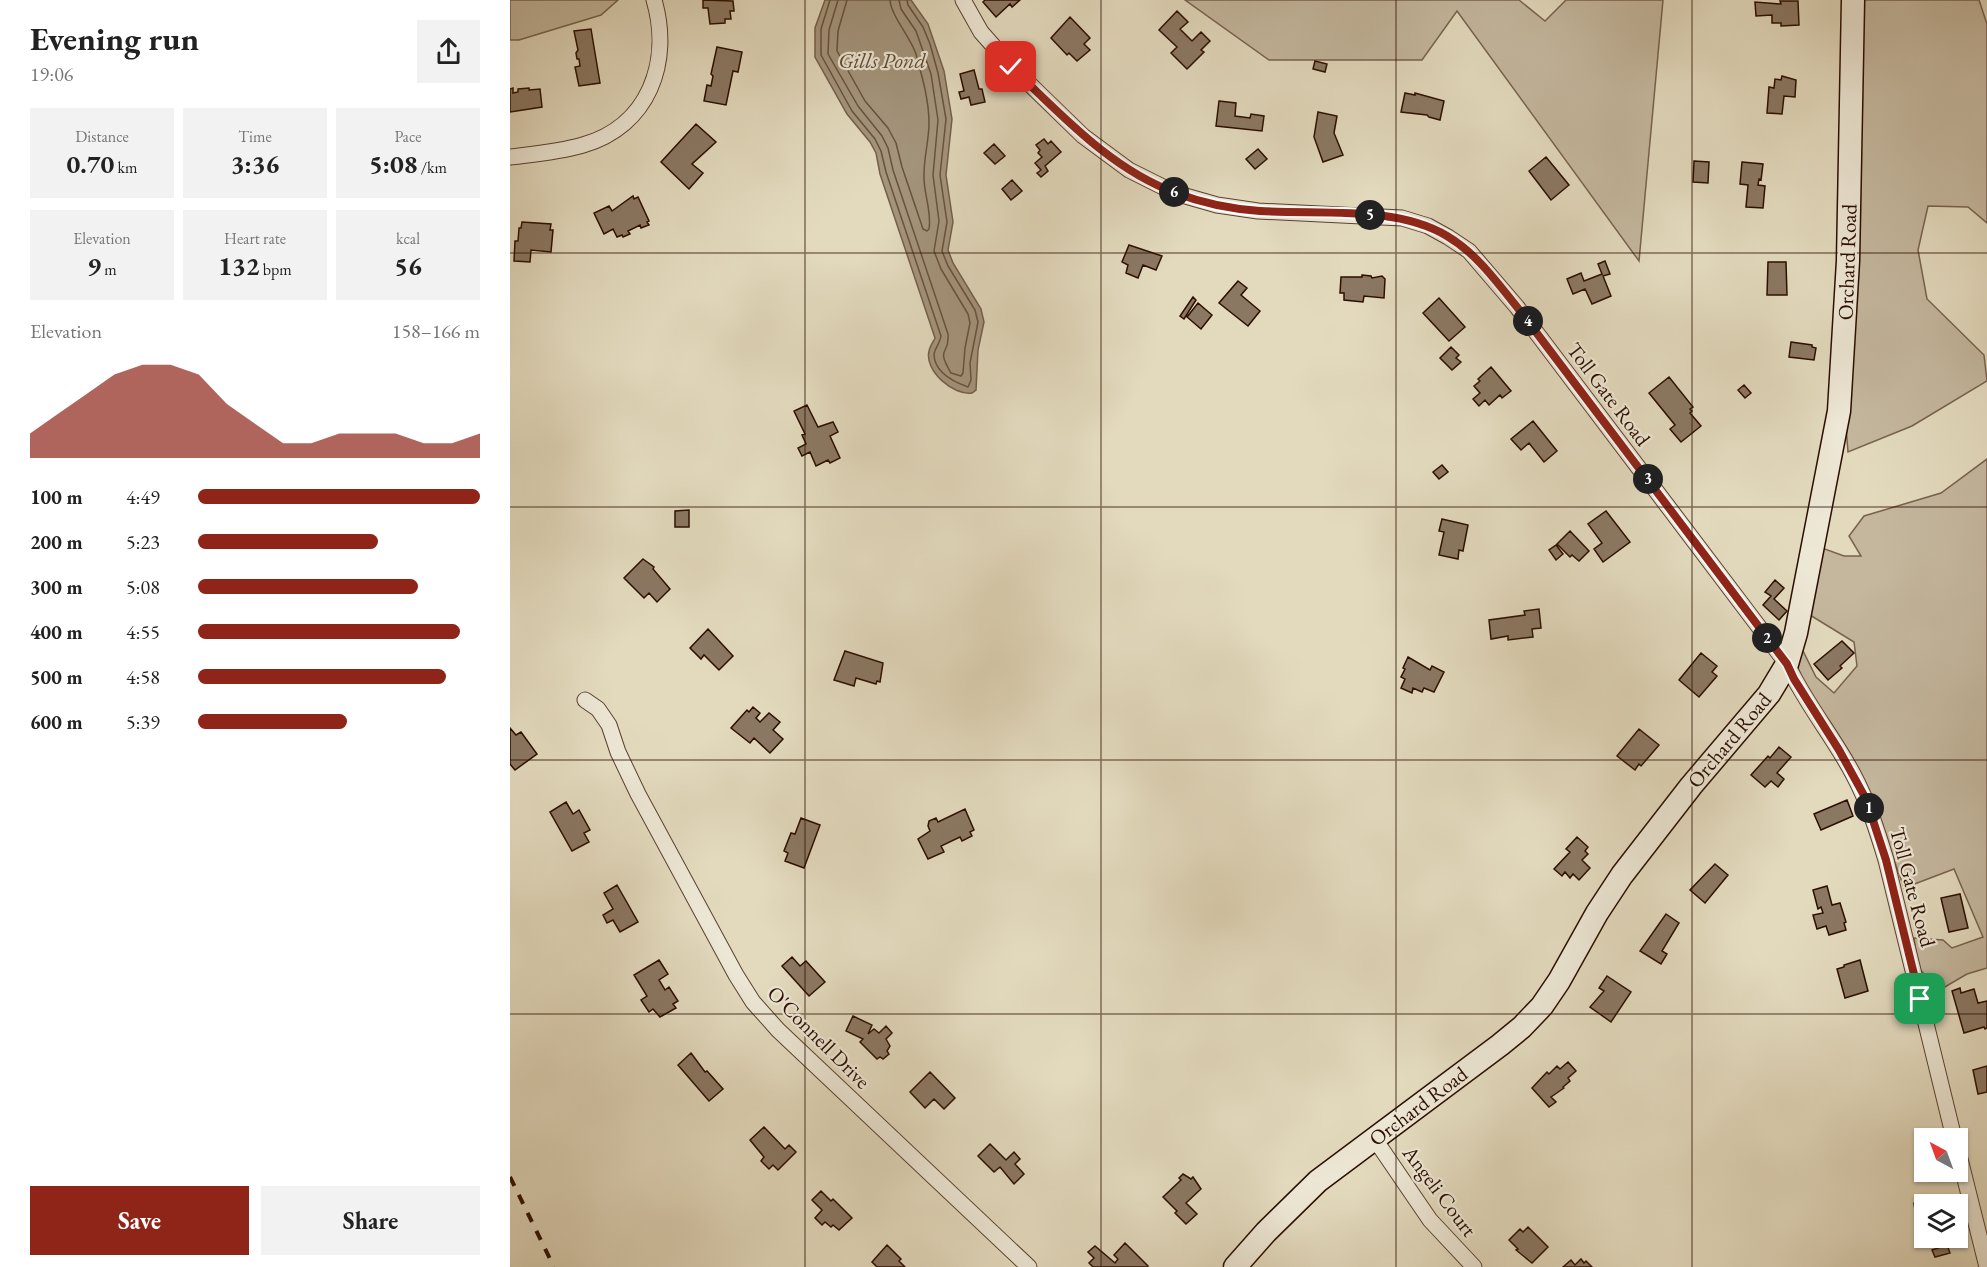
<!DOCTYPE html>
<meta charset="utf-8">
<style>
:root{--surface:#fff;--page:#f2f2f2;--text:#222;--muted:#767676;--accent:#8f2418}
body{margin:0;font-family:"EB Garamond",serif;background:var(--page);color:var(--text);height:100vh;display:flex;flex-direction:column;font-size:22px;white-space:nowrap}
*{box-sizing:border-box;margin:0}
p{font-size:20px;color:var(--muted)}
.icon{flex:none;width:33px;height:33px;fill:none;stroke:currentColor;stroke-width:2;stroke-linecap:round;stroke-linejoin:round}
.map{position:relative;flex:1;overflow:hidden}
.sheet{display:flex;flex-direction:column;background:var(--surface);width:510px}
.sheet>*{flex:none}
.needle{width:39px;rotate:319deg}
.tools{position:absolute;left:1404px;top:1128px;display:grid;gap:12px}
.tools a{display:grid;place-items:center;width:54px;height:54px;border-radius:0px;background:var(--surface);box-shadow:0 2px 4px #0004;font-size:30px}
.pin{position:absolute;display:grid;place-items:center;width:51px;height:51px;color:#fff;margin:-26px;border-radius:12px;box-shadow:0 3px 9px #0006}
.km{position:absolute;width:30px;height:30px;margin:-15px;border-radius:50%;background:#222;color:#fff;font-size:16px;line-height:30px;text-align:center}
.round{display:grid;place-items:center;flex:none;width:63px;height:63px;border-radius:0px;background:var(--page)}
.headline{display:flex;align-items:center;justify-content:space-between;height:102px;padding:0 30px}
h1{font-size:33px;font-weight:700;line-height:45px}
.stats{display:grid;grid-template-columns:repeat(3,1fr);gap:9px;height:102px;padding:6px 30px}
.stats div{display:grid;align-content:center;border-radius:0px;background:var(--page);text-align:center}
.stats b{font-size:26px;font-weight:700}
.stats small{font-size:16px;font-weight:400}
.stats p{font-size:16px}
.chart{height:168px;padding:12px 30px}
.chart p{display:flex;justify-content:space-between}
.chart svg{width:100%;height:108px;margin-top:6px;fill:var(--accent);opacity:.7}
.button{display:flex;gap:12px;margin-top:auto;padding:12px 30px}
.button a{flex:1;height:69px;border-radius:0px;background:var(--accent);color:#fff;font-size:24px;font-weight:700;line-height:69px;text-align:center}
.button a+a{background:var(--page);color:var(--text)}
ul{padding:0 30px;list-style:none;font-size:20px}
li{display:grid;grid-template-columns:96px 72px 1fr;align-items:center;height:45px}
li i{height:15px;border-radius:8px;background:var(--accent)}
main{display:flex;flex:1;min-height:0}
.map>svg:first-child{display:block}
.green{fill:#c4b79e;stroke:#78624f;stroke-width:1.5}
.water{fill:#a4957d;stroke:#745f4b;stroke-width:1.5}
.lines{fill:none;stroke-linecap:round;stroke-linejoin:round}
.shore{stroke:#68523e;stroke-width:1.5}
.building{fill:#8b7863;stroke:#2b0e00;stroke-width:1.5}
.street-casing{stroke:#594130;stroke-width:17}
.secondary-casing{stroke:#2b0e00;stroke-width:25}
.street{stroke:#ede7d5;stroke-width:15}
.secondary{stroke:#ede7d5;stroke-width:22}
.rail{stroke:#2b0e00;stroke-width:4;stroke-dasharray:10 10;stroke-linecap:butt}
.route-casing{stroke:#fff;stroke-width:12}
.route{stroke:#8f2418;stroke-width:8}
.grid{fill:none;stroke:#2b0e00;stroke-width:1.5;stroke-opacity:0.55}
.labels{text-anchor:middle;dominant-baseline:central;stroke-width:4.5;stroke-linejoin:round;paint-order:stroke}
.street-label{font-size:21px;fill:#2b0e00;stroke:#ede7d5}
.water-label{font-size:22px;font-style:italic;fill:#614b38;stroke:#ede7d5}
</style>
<main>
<section class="sheet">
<div class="headline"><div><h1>Evening run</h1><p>19:06</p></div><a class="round"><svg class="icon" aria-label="share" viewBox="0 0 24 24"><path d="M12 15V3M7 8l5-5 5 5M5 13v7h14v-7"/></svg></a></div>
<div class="stats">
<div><p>Distance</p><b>0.70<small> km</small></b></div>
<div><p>Time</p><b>3:36</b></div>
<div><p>Pace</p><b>5:08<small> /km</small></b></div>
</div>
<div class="stats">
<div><p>Elevation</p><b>9<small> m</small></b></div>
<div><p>Heart rate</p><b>132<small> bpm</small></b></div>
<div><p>kcal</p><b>56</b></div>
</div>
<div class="chart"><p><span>Elevation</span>158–166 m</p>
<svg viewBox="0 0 160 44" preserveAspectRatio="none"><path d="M0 44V34L10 26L20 18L30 10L40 6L50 6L60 10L70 22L80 30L90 38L100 38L110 34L120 34L130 34L140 38L150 38L160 34V44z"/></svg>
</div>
<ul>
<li><b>100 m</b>4:49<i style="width:100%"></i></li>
<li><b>200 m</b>5:23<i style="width:64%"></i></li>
<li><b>300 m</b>5:08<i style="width:78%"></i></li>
<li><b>400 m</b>4:55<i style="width:93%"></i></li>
<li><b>500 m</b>4:58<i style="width:88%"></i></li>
<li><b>600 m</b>5:39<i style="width:53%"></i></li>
</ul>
<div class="button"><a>Save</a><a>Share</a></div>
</section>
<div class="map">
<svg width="1477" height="1267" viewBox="0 0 1477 1267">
<rect width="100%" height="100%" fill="#e3dabe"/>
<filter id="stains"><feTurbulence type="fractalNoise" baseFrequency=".00333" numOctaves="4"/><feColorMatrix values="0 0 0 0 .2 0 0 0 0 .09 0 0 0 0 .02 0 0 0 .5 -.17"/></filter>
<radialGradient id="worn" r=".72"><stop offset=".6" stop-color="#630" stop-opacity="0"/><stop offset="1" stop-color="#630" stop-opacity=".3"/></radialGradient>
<!-- green -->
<path class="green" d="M0,0H108L91,15L9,40H0Z
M675,0H1009L1035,21L1056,0H1153L1129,261L947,11L912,60H759Z
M1354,0H1469L1477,24V223L1458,207L1418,206L1408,250L1417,299L1474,355L1477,381L1402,426L1338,452L1336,427L1347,214Z
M1477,459V968L1457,974L1428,991L1408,967L1404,938L1433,940L1442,948L1473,937L1444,869L1394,888L1363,801L1300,694L1286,664L1293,651L1306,677L1324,693L1347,666L1344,642L1300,615L1308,554L1315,549L1334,556H1351L1339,536L1354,516L1431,493Z"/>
<!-- water -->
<path class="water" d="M315,0H401L418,24L434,71L442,119L436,175L443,222L438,250L443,263L471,309L474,322L468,350L466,390L462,393C444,396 414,371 419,351C420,346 423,342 425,338L370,174L366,153L360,142L337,114L305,57V28Z"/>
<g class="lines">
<!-- shore -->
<path class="shore" d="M320,0L311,29V55L342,111L365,139L371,151L376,172L431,336C430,343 425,348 424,354C424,373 444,382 458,387L461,380L460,363L468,322L465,310L438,266L432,251L437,222L430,175L436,119L428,73L420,44L413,27L398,5L397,0
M328,0L319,30L318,54L348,106L372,136L378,148L383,170L438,334C440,356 425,346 441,373L451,376L453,373L455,348L460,323L458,314L431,269L424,251L429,221L423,175L428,120L421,74L406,31L391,9L389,0
M337,0L328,31L327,51L355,101L378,128L386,143L392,167L413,229L417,231L419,229C422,210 413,193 414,174C414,157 419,140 419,123C419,100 412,76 406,54C400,36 381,16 380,0"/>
</g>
<!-- building -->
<path class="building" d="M193,0L223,1L224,11H220L221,19H215V23L200,24L198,8H193Z
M475,0H510L502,7L500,4L486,17L473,2Z
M1270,1H1288L1289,25L1271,26V23H1262V15L1246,16L1245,2L1271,4Z
M667,11L678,22L670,29L682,41L691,32L700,41L691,50L694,52L677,69L661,53L667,47L649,30Z
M560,17L580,38L574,44L580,50L567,61L559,53L557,55L541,38Z
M81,29L90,83L69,86L65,67L70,66L69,59H67L66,53L68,50L64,31Z
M207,47L232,52L228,72L223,71L216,105L194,101L197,85L201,86L203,76L201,74Z
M805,61L817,64L815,72L803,69Z
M464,70L469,89H472L475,102L461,105L459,97L451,99L449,92L454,91L450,74Z
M1272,76L1286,80L1285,97L1274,96L1272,114L1257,113L1259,87L1264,88L1265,79L1271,80Z
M3,88V93L8,92V89L19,88V90L30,89L32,107L0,112V89Z
M895,93L905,95V93L934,101L930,120L919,117L917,115L891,112Z
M709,101L726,103L725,116L740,118L741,114L754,116L752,131L706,126Z
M808,112L827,116L824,133L833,155L813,162L804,137Z
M186,124L206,142L182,164L193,173L179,189L151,162Z
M534,139L538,144L541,141L551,152L535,166L538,171L531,177L527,173L531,170L525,163L532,157L528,153L530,150L526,145Z
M484,144L495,156L485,164L474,153Z
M748,149L757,159L745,169L736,159Z
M1036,157L1059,185L1041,200L1019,171Z
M1184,161L1199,162L1198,183L1183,182Z
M1232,162L1253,164L1251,180L1249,179L1248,185L1255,186L1253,208L1236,207L1238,185L1230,184Z
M502,180L512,191L501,200L492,189Z
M123,196L124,199L128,197L139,221L137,222L139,225L131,228L130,225L118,231L120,234L113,237L112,235L107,237L103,229L94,234L84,213L99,206L102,211Z
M12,222L41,224L40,230H43L41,252L21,250L20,262L4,261L5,241H8L9,228H11Z
M619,245L652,256L646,270L633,265L628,278L616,273L618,265L612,262Z
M1095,261L1100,274L1093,276L1101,296L1082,304L1075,289L1063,294L1057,279L1071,273L1074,281L1092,274L1088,264Z
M1258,262H1276L1277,295H1257Z
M852,275L861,276L862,278L872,276L875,279L874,298L854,296L853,302L834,300V293H830L831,277H852Z
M728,281L737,288L731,295L750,311L738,326L709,303Z
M683,297L686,300L674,319L670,316Z
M929,298L955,327L939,341L913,313Z
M688,303L702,315L691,329L677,317Z
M1281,342L1302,345V347L1306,348L1304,360L1279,357Z
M941,347L949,355L946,358L951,362L942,370L930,358Z
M981,367L1001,391L992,398L990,395L979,405L975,400L969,406L963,399L970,393L964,386L970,381L968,379Z
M1159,377L1183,407L1180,409L1182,411L1180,413L1191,426L1171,442L1160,429L1165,425L1139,393Z
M1234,385L1241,393L1235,398L1228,390Z
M297,405L308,427L323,422L328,432L320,436L330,458L320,463L318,460L306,466L300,452L292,456L288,448L296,444L292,435L295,434L284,411Z
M1023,421L1047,451L1034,462L1019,443L1011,450L1001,439Z
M932,465L938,472L929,479L923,472Z
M179,510V527H165V511Z
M1096,511L1120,542L1093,562L1084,549L1092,543L1078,524Z
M932,519L958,525L953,551L949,550L948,559L929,555L934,532L929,531Z
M1060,531L1079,551L1069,561L1062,555L1060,557L1047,544Z
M1046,545L1053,554L1046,560L1039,550Z
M133,559L144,567L143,569L160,589L147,602L139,593L134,598L114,578Z
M1265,580L1274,588L1264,599L1277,611L1269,620L1253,605L1261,596L1255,592Z
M1029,609L1031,628L1022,629L1023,637L998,640V636L981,639L979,620L1015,615L1014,611Z
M198,629L223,656L209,670L194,655L191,659L180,648Z
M1332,641L1344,653L1330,666L1332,668L1318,680L1304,664Z
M335,651L373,663L370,682L367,681L366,684L346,678L344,686L324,680Z
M1191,653L1207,666L1202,672L1207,676L1189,697L1169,680Z
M898,657L920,670L922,666L934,672L924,692L914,688L912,692L903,688L902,693L891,688L895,679L891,677L895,669L893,668Z
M243,707L250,713L246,718L250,722L259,713L270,722L263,730L273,739L260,753L244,738L240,743L221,728L237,710L239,712Z
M0,728L6,735L11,732L27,754L5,770L0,764Z
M1129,729L1149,745L1131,766L1129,764L1125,770L1107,756Z
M1269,747L1281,757L1267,773L1274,779L1268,787L1261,781L1255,787L1241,775L1258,756L1260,758Z
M1337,800L1343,816L1311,830L1304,814Z
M56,802L63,814L69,810L80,830L74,833L79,842L62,851L40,812Z
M455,809L464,830L460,832L462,836L452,841L450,837L431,846L434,852L418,859L408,839L420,831L418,826L419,821L426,818L428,822Z
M291,818L310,825L294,868L275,861L278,853L274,851L281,833L285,834Z
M1067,837L1078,847L1075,851L1078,854L1072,860L1080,868L1069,880L1063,874L1060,878L1055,872L1052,876L1044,869L1060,852L1056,849Z
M1205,864L1218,875L1195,903L1180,890Z
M107,885L128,922L110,932L103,920L97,923L93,915L103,909L94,893Z
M1317,886L1322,905L1330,903L1336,922L1334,923L1336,930L1319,935L1316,926L1307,929L1303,915L1313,913L1311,907L1308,909L1303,890Z
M1450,894L1458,928L1439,932L1431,898Z
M1156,914L1169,923L1152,951L1157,954L1151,964L1130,951Z
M282,957L290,966L296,961L315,982L299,996L272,966Z
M149,960L158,974L149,980L155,990L159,987L168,1001L163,1004L166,1008L150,1017L143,1009L139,1012L131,1000L137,996L124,975Z
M1350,960L1358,991L1335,998L1327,969L1334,967V965Z
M1097,976L1121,992L1101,1022L1080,1007L1094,991L1089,988Z
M1450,988L1451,993L1464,989L1468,1003L1477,1001V1028L1475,1029L1474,1027L1454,1033L1442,991Z
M343,1016L362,1025L358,1034L364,1029L369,1033L376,1026L382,1033L376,1039L380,1046L377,1051L379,1054L373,1059L370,1057L367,1059L350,1042L353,1039L336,1031Z
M181,1053L195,1072L197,1071L213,1089L199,1101L168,1065Z
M1058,1062L1066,1071L1058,1078L1060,1081L1053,1087L1054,1088L1041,1097L1046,1102L1039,1107L1022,1088L1037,1072L1039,1074L1047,1066L1050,1069Z
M1477,1066V1092L1468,1094L1463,1070Z
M420,1072L445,1098L434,1109L424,1099L415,1108L400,1092Z
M254,1127L275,1149L279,1145L286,1152L268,1170L263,1165L259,1169L251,1161L254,1157L240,1140Z
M480,1144L496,1160L504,1152L510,1159L505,1164L514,1174L504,1184L490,1167L484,1172L468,1156Z
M673,1174L681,1179L683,1177L691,1189L676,1203L687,1214L676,1224L665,1213L667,1211L653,1197L671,1180L669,1178Z
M311,1191L321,1201L323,1199L342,1218L329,1230L323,1225L321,1227L315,1222L312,1225L305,1218L312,1210L302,1200Z
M1422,1199L1423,1204H1414V1226V1223L1407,1225L1404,1203Z
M1018,1227L1038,1247L1022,1263L1006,1250L1008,1249L999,1240L1010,1229L1013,1232Z
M615,1243L638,1266L637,1267H583L579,1263L584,1258L578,1252L585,1246L605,1263L608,1259L604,1255Z
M377,1245L391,1259L389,1261L395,1267H367L362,1262Z
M1437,1245L1440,1253L1425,1257L1422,1250Z
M1071,1259L1074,1263L1076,1261L1082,1267H1053L1061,1260L1065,1265Z"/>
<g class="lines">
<defs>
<path id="street" d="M453,0L471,32L502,67L573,136L619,170L665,193L707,205L748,211L892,218L918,226L938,237L959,251L1007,307L1277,664C1295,703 1323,736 1343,774C1358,802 1367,830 1376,860L1444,1138
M0,157C25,154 49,152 73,145C139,126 162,62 144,0
M75,700L88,709L99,725L108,752L128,794L226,975L243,1002L268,1030L519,1267
M864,1138L920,1220L964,1267
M1448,1151L1477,1267"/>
<path id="secondary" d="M725,1267L756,1232L808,1181L990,1045L1012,1027L1032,1006L1049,981L1087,913L1112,875L1181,786L1259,694L1277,664L1286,633L1329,411L1338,261L1343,0"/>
</defs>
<!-- street casing -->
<use href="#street" class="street-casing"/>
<!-- secondary casing -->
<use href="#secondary" class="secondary-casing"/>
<!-- street -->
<use href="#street" class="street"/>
<!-- secondary -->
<use href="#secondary" class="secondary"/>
<!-- rail -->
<path class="rail" d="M0,1177L44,1267"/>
</g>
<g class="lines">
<defs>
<path id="route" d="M501,67C551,114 600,169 666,193C692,203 722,209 750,211C809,215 885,205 937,236C966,253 986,281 1007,307L1277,664L1284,679L1329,750L1356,799L1376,860L1410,999"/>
</defs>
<!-- route casing -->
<use href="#route" class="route-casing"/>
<!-- route -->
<use href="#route" class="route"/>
</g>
<!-- grid -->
<path class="grid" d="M295,0V1267M591,0V1267M886,0V1267M1182,0V1267M0,253H1477M0,507H1477M0,760H1477M0,1014H1477"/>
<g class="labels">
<!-- street labels -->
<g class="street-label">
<text transform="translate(1337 262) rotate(-88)">Orchard Road</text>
<text transform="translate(1099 394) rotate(53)">Toll Gate Road</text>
<text transform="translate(1219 740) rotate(-50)">Orchard Road</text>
<text transform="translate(1403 887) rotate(75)">Toll Gate Road</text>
<text transform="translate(309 1037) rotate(45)">O'Connell Drive</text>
<text transform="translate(908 1106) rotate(-37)">Orchard Road</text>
<text transform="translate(930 1191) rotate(53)">Angeli Court</text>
</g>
<!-- water labels -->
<g class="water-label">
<text x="372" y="60">Gills Pond</text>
</g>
</g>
<rect width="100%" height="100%" filter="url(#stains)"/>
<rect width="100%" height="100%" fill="url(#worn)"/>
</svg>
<div class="tools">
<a><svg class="needle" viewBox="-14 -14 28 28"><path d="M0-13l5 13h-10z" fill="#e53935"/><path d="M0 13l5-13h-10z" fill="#767676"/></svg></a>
<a><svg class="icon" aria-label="layers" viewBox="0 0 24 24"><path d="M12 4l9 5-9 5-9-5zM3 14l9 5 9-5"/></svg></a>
</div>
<div class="pin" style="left:1410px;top:999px;background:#1e9e55"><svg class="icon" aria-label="arrive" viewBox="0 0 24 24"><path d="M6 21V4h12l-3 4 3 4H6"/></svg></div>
<div class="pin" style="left:501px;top:67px;background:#d93025"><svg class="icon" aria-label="check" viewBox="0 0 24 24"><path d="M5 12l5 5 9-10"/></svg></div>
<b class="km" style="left:1359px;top:808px">1</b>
<b class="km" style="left:1257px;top:638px">2</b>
<b class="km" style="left:1138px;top:479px">3</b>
<b class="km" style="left:1018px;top:321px">4</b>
<b class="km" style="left:860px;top:215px">5</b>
<b class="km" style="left:664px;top:192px">6</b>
</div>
</main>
